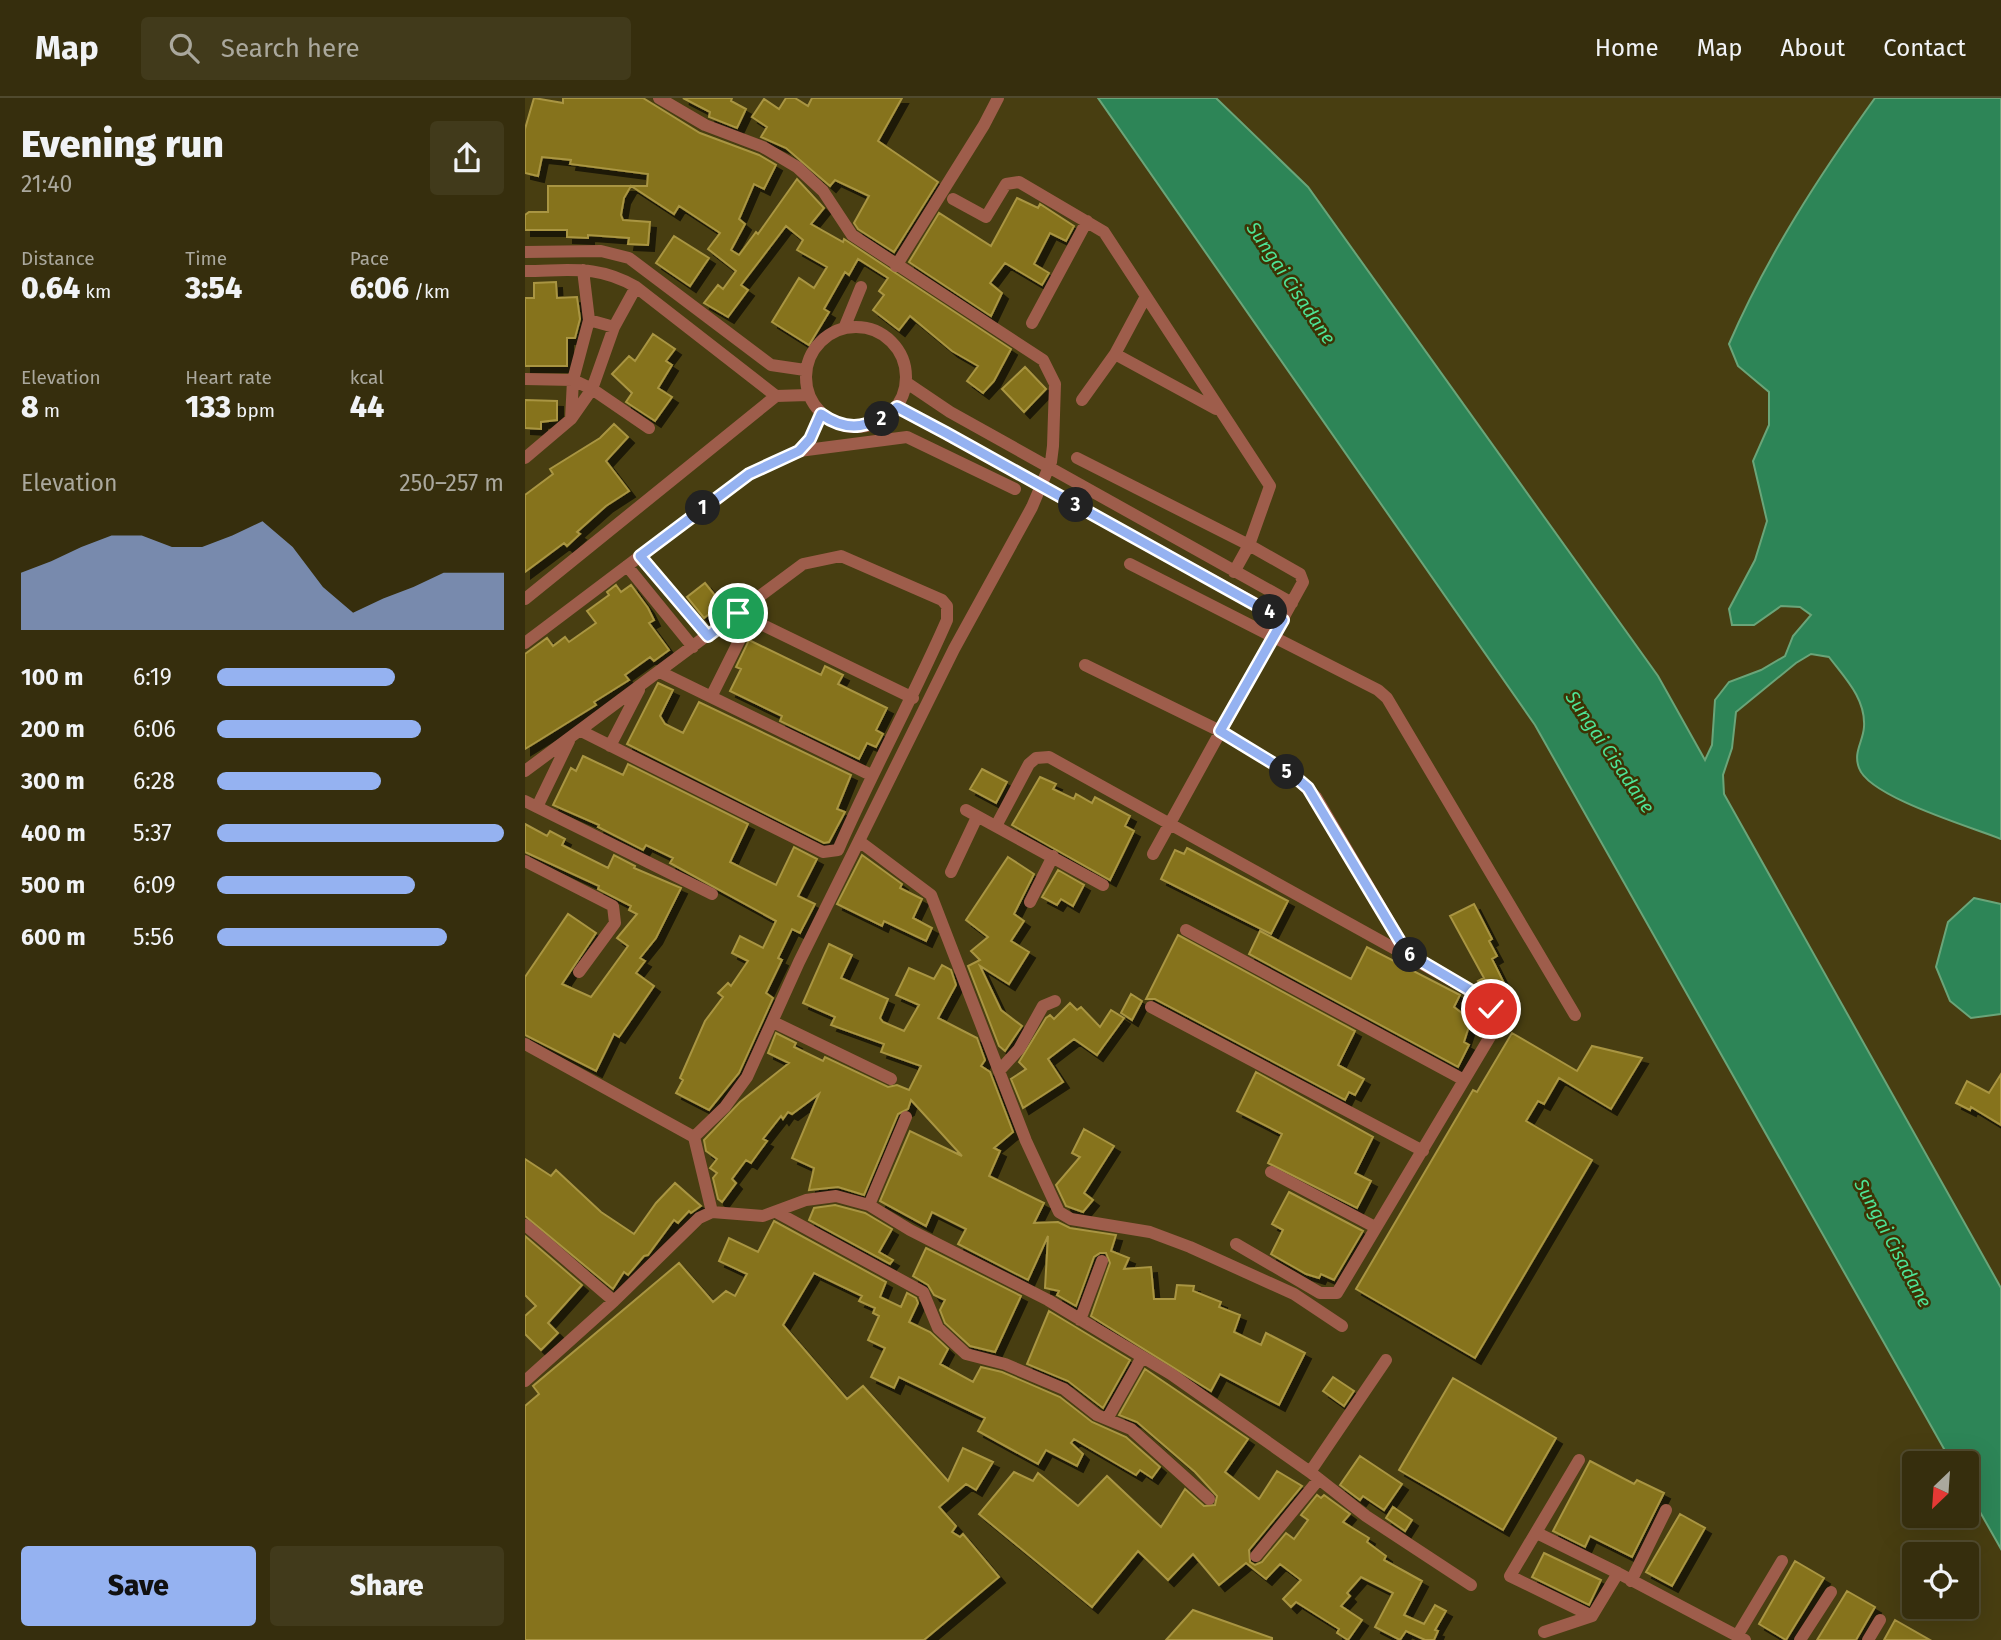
<!DOCTYPE html>
<meta charset="utf-8">
<style>
:root{--surface:#362e0d;--page:#413a1b;--text:#f1f3f6;--muted:#aaa89d;--line:#504a2e;--accent:#95b2f1}
body{margin:0;font-family:"Fira Sans",sans-serif;background:var(--page);color:var(--text);height:100vh;display:flex;flex-direction:column;font-size:26px;white-space:nowrap}
*{box-sizing:border-box;margin:0}
p{font-size:23px;color:var(--muted)}
.icon{flex:none;width:38px;height:38px;fill:none;stroke:currentColor;stroke-width:2;stroke-linecap:round;stroke-linejoin:round}
.map{position:relative;flex:1;overflow:hidden}
.panel{display:flex;flex-direction:column;background:var(--surface);width:525px}
.panel>*{flex:none}
.needle{width:46px;rotate:205deg}
.buttons{position:absolute;left:1377px;top:1353px;display:grid;gap:14px}
.buttons a{display:grid;place-items:center;width:77px;height:77px;border-radius:7px;background:var(--surface);box-shadow:0 7px 28px #0002,0 0 0 2px var(--line);font-size:35px}
.pin{position:absolute;display:grid;place-items:center;width:60px;height:60px;color:#fff;margin:-30px;border:4px solid #fff;border-radius:50%;box-shadow:0 2px 7px #0007}
.km{position:absolute;width:35px;height:35px;margin:-18px;border-radius:50%;background:#222;color:#fff;font-size:19px;line-height:35px;text-align:center}
.round{display:grid;place-items:center;flex:none;width:74px;height:74px;border-radius:7px;background:var(--page)}
.headline{display:flex;align-items:center;justify-content:space-between;height:119px;padding:0 21px}
h1{font-size:38px;font-weight:800;line-height:52px}
.figures{display:grid;grid-template-columns:repeat(3,1fr);gap:10px;height:119px;padding:7px 21px}
.figures div{display:grid;align-content:center}
.figures b{font-size:30px;font-weight:800}
.figures small{font-size:19px;font-weight:400}
.figures p{font-size:19px}
.chart{height:196px;padding:14px 21px}
.chart p{display:flex;justify-content:space-between}
.chart svg{width:100%;height:126px;margin-top:7px;fill:var(--accent);opacity:.7}
.action{display:flex;gap:14px;margin-top:auto;padding:14px 21px}
.action a{flex:1;height:80px;border-radius:7px;background:var(--accent);color:#111;font-size:28px;font-weight:800;line-height:80px;text-align:center}
.action a+a{background:var(--page);color:var(--text)}
ul{padding:0 21px;list-style:none;font-size:23px}
li{display:grid;grid-template-columns:112px 84px 1fr;align-items:center;height:52px}
li i{height:18px;border-radius:9px;background:var(--accent)}
header{display:flex;align-items:center;gap:42px;box-sizing:border-box;height:98px;padding:0 35px;background:var(--surface);border-bottom:2px solid var(--line)}
header strong{font-size:33px}
nav{display:flex;gap:38px;margin-inline-start:auto;font-size:24px}
.search{width:490px;height:63px;background:var(--page);display:flex;align-items:center;gap:18px;box-sizing:border-box;padding:0 24px;border-radius:7px;color:var(--muted);font-size:26px}
main{display:flex;flex:1;min-height:0}
.map>svg:first-child{display:block}
.water{fill:#2d8557;stroke:#6aa579;stroke-width:2}
.building{fill:#86731a;stroke:#a99542;stroke-width:2;filter:url(#shadow)}
.lines{fill:none;stroke-linecap:round;stroke-linejoin:round}
.street{stroke:#9e5d4b;stroke-width:12}
.route-casing{stroke:#fff;stroke-width:14}
.route{stroke:#95b2f1;stroke-width:9}
.labels{text-anchor:middle;dominant-baseline:central;stroke-width:5;stroke-linejoin:round;paint-order:stroke}
.water-label{font-size:19px;font-style:italic;fill:#4de496;stroke:#3d3304}
</style>
<header>
<strong>Map</strong>
<div class="search"><svg class="icon" aria-label="search" viewBox="0 0 24 24"><circle cx="10" cy="10" r="6"/><path d="M15 15l6 6"/></svg>Search here</div>
<nav><a>Home</a><a>Map</a><a>About</a><a>Contact</a></nav>
</header>
<main>
<section class="panel">
<div class="headline"><div><h1>Evening run</h1><p>21:40</p></div><a class="round"><svg class="icon" aria-label="share" viewBox="0 0 24 24"><path d="M12 15V3M7 8l5-5 5 5M5 13v7h14v-7"/></svg></a></div>
<div class="figures">
<div><p>Distance</p><b>0.64<small> km</small></b></div>
<div><p>Time</p><b>3:54</b></div>
<div><p>Pace</p><b>6:06<small> /km</small></b></div>
</div>
<div class="figures">
<div><p>Elevation</p><b>8<small> m</small></b></div>
<div><p>Heart rate</p><b>133<small> bpm</small></b></div>
<div><p>kcal</p><b>44</b></div>
</div>
<div class="chart"><p><span>Elevation</span>250–257 m</p>
<svg viewBox="0 0 160 44" preserveAspectRatio="none"><path d="M0 44V24L10 20L20 15L30 11L40 11L50 15L60 15L70 11L80 6L90 15L100 29L110 38L120 33L130 29L140 24L150 24L160 24V44z"/></svg>
</div>
<ul>
<li><b>100 m</b>6:19<i style="width:62%"></i></li>
<li><b>200 m</b>6:06<i style="width:71%"></i></li>
<li><b>300 m</b>6:28<i style="width:57%"></i></li>
<li><b>400 m</b>5:37<i style="width:100%"></i></li>
<li><b>500 m</b>6:09<i style="width:69%"></i></li>
<li><b>600 m</b>5:56<i style="width:80%"></i></li>
</ul>
<div class="action"><a>Save</a><a>Share</a></div>
</section>
<div class="map">
<svg width="1476" height="1542" viewBox="0 0 1476 1542">
<defs>
<filter id="shadow"><feDropShadow dx="6" dy="6" stdDeviation="0" flood-color="#0009"/></filter>
</defs>
<rect width="100%" height="100%" fill="#483e11"/>
<!-- water -->
<path class="water" d="M573,0H691L783,89L1133,578L1180,662L1187,647L1190,602L1204,584L1236,572L1260,558L1268,538L1286,517L1275,509L1256,508L1229,527H1207L1204,511L1230,462L1242,423L1228,363L1244,327V294L1213,268L1204,246C1242,158 1294,78 1350,0H1476V741C1446,729 1344,699 1334,670C1328,654 1338,644 1339,629C1341,601 1320,580 1304,559L1286,556L1271,565L1211,614L1207,650L1198,677L1199,696L1476,1190V1451L1442,1391V1365H1427L1010,627Z
M1449,800L1476,806V916L1446,920L1425,903L1411,869L1423,824Z"/>
<!-- building -->
<path class="building" d="M9,0L38,5V0H118L175,35L234,57L251,67L239,91L229,86L214,121L220,126L206,152L214,157L231,134L233,136L272,81L299,110L286,126L318,144L319,141L486,251L469,283L458,295L442,283L453,268L427,253L385,218L374,232L348,212L359,197L354,193L363,180L333,161L324,177L320,174L299,211L304,214L284,247L247,224L274,180L289,190L302,169L272,152L278,142L261,128L216,187L223,192L203,219L179,205L193,187L198,191L211,173L183,151L195,135L154,108L149,116L106,88L99,100L96,117L98,122L125,124L123,147L103,146L104,140L63,137V140L42,139V132H0V117L4,114H23V88H122L123,76L45,66L46,62L17,59L13,78L0,75V31Z
M158,0H207L206,3L221,11L212,30L184,19L185,14Z
M261,0H270L283,8L287,0H377L353,43L413,84L369,154L333,131L329,125L344,98L310,82L305,88L261,50L236,39L242,29L227,19L239,1L254,11Z
M492,100L513,110L515,106L549,128L541,143L525,135L509,166L524,175L517,187L480,165L465,185L477,195L466,218L384,164L414,115L466,148Z
M149,138L184,160L165,188L131,165Z
M31,184L32,200L52,199L55,221L50,240H42V268H0V200H9V185Z
M128,236L150,251L141,263L147,267L133,290L147,299L130,323L101,304L107,295L87,276L104,258L110,263Z
M500,269L521,291L499,314L477,291Z
M0,302L32,303V322L16,324V331L0,330Z
M89,326L103,339L81,363L104,393L81,408L52,434L55,436L42,448L39,445L0,474V397L28,376L25,371L75,340Z
M180,485L197,506L179,520L162,499Z
M91,487L96,494L106,487L123,510L129,522L124,525L144,552L129,563L125,559L100,577L104,582L69,604L71,607L0,651V556L22,540L28,548L40,539L44,544L71,525L62,513L84,497L82,494Z
M224,542L296,577L300,568L318,577L313,586L362,610L351,632L358,636L351,649L342,645L334,661L255,623L257,618L205,593L216,571L211,569Z
M133,585L148,592L135,618L140,626L158,635L174,604L326,677L312,711L320,714L304,744L299,745L102,646Z
M58,658L98,677L103,666L223,726L205,764L251,787L269,749L292,761L273,798L290,806L275,835L267,831L253,860L257,862L241,895L248,900L214,975L184,1012L151,995L158,982L155,980L180,923L198,899L193,895L203,885L206,888L223,863L207,855L215,838L238,850L251,823L145,765L148,760L121,747L118,752L73,729L74,727L28,707L46,670L51,673Z
M457,671L482,684L471,705L445,691Z
M515,679L531,686L528,691L549,701L551,696L567,705L570,699L605,718L600,728L609,733L585,782L487,727Z
M0,726L22,738L25,733L40,741L37,747L83,770L89,757L110,768L109,770L156,790L131,840L115,860L120,863L111,875L129,888L94,939L89,936L71,973L0,937V879L43,816L71,835L37,886L66,899L103,848L92,840L112,816L104,812L106,808L73,791L74,788L0,754Z
M662,750L763,803L746,836L636,781L650,752L659,756Z
M337,757L377,786L375,790L397,801L388,820L407,830L401,843L359,823L357,828L312,806Z
M483,759L509,776L489,816L499,823L486,843L504,854L484,886L455,868L476,912L497,928L480,953L474,948L443,868L455,862L446,853L463,839L441,822Z
M533,772L559,787L548,808L536,801L532,807L517,799Z
M949,806L967,841L964,843L972,858L967,861L981,889L966,897L953,883L959,880L925,818Z
M735,833L826,881L842,849L935,897L929,909L946,922L939,944L944,947L933,969L724,856Z
M653,837L830,933L813,967L839,981L830,997L824,994L820,1002L630,901H621Z
M304,846L327,857L316,880L363,901L355,920L358,924L379,933L394,907L371,897L384,870L409,881L417,867L426,872L431,887L413,920L452,940L460,962L456,968L465,974L488,1034L469,1050L475,1053L464,1078L519,1105L509,1125L533,1124L545,1130L591,1137L586,1153L604,1160L599,1171L626,1169L629,1201H650L652,1187L669,1188L668,1193L696,1204L694,1209L715,1217L709,1234L736,1247L741,1235L780,1255L754,1307L695,1276L686,1293L566,1218L585,1165L581,1155H575L569,1159L551,1208L532,1197L534,1193L520,1190L523,1138L503,1182L433,1146L441,1131L407,1114L401,1128L355,1103L385,1033L437,1058L386,1002L383,1011L373,1016L339,1097L313,1089L284,1092L289,1070L267,1060L294,996L267,1016L263,1014L258,1021L256,1018L238,1041L242,1043L226,1065L221,1062L207,1081L211,1085L197,1104L193,1101L188,1080L192,1075L185,1070L192,1061L181,1053L179,1042L215,1004L264,965L243,955L251,935L271,945L269,949L298,963L300,959L363,989L372,987L384,992L396,968L356,954L359,946L306,927L310,919L278,905Z
M606,896L617,903L607,922L596,915Z
M545,905L552,912L556,909L575,929L586,912L599,920L572,957L549,941L523,961L538,984L498,1010L486,981L501,971L494,964L521,920L525,917L529,921Z
M987,935L1052,973L1067,948L1117,960L1086,1011L1034,980L1019,1006L1013,1003L1001,1023L1067,1062L950,1260L831,1191L948,992L952,994Z
M731,974L848,1039L830,1075L846,1083L832,1110L743,1065L757,1036L712,1013Z
M1476,976V1027L1446,1009L1445,1012L1431,1005L1442,983L1464,995Z
M559,1031L589,1048L559,1095L568,1102L558,1114L541,1108L531,1087L555,1059L547,1055Z
M0,1061L26,1078L31,1072L76,1114L109,1136L131,1105L150,1085L176,1108L166,1115L164,1113L153,1125L149,1122L123,1157L119,1158L103,1177L99,1174L88,1191L0,1118Z
M764,1094L838,1133L809,1182L796,1176L794,1180L781,1176L746,1156L758,1132L747,1126Z
M310,1107L340,1115L367,1131L354,1154L368,1162L365,1166L284,1122L289,1110Z
M249,1123L361,1184L355,1199L376,1209L382,1195L391,1200L393,1205L384,1224L405,1234L423,1251L415,1266L448,1284L456,1269L477,1274L535,1299L567,1324L601,1339L635,1369L627,1380L615,1372L611,1377L549,1341L546,1345L558,1356L552,1368L521,1352L513,1366L453,1333L460,1320L374,1279L369,1290L346,1279L360,1250L343,1242L354,1218L348,1215L350,1210L334,1203L337,1198L289,1175L258,1227L322,1301L338,1288L423,1383L438,1350L468,1364L451,1392L441,1386L414,1409L431,1428L427,1434L435,1439L438,1436L474,1479L399,1542H0V1308L14,1296L8,1288L154,1165L188,1204L201,1193L210,1198L222,1176L194,1163L204,1140L233,1154Z
M0,1138L57,1187L23,1225L33,1235L16,1252L0,1236V1218L11,1208L0,1197Z
M401,1150L496,1198L470,1254L445,1248L420,1225L415,1212L420,1202L409,1197L403,1187L388,1178Z
M524,1213L605,1262L578,1310L543,1283L502,1266Z
M620,1271L723,1341L700,1374L734,1401L752,1373L777,1388L724,1452L725,1464L730,1467L737,1464L761,1435L769,1441L783,1422L776,1417L792,1397L796,1400L799,1397L825,1416L818,1424L844,1440L842,1444L861,1458L859,1462L897,1483L879,1517L899,1526L910,1507L921,1513L910,1532L913,1533L909,1542H900L881,1533L875,1542L850,1529L868,1495L836,1479L822,1495L825,1498L816,1508L837,1522L823,1542L812,1535L814,1531L771,1504L766,1509L758,1501L776,1482L755,1466L741,1481L721,1465L694,1487L668,1456L643,1482L613,1453L567,1509L454,1416L489,1374L508,1383L513,1375L553,1408L582,1378L636,1429L660,1391L679,1408L690,1407L692,1398L670,1374L612,1324L594,1317Z
M808,1279L829,1293L819,1308L798,1293Z
M928,1280L1031,1340L978,1432L874,1372Z
M835,1358L877,1386L859,1412L838,1398L835,1402L815,1387Z
M1065,1363L1109,1386L1112,1382L1139,1395L1107,1459L1065,1438L1060,1449L1028,1433Z
M868,1409L887,1422L880,1433L861,1420Z
M1155,1416L1180,1430L1147,1488L1121,1474Z
M1019,1455L1076,1482L1064,1507L1007,1479Z
M1270,1463L1299,1480L1261,1542L1234,1526Z
M1322,1493L1350,1509L1331,1542H1292Z
M668,1512L747,1540V1542H641Z
M1370,1522L1405,1542H1359Z"/>
<g class="lines">
<!-- street -->
<path class="street" d="M428,101L461,119L481,86L494,84L579,134L745,388L724,447L709,474
M0,154L76,153L104,160L246,267L280,272
M371,168L459,27L473,0
M0,173C43,173 72,166 111,189L251,298L283,297
M64,222L89,229
M507,225L562,123
M320,228L336,189
M281 279a50 50 0 1 1 100 0a50 50 0 1 1-100 0Z
M590,256L691,311
M0,281L48,282L67,291L124,330
M382,285L425,314L767,505
M557,302L590,256L620,200
M372,309L758,521
M46,321L48,282L64,222L58,172
M274,353L382,339L490,391
M0,360L46,321L67,291L89,229L111,189
M552,360L724,447L775,476L778,484L628,756
M115,458L183,538
M605,466L853,592L862,600L1050,917
M102,468L168,549
M0,501L251,298
M213,515L388,600
M0,545L224,376L274,353L285,341L296,316
M560,567L695,633L769,678L791,699L882,854
M135,574L346,677
M186,599L225,521
M85,648L114,592
M0,673L278,466L316,458L417,502L422,508V522C388,600 347,674 313,752L298,754L56,633
M0,703L187,796
M12,709L44,643
M441,712L578,787
M471,728L504,666L511,660L524,659L955,898L966,911L972,927L812,1195H795L711,1146
M334,743L406,797L501,1043L534,1114L546,1121L625,1134L665,1149L769,1196L817,1228
M0,763L88,808L90,825L54,874
M426,774L452,719
M505,804L528,758
M661,832L939,982
M626,909L898,1053
M248,924L366,981
M0,946L169,1039L200,1009L222,979L274,864L429,551L507,409L526,364L528,348L530,286L518,262L327,137L298,93L272,69L238,49L180,27L134,0
M474,973L494,951L518,908L530,903
M169,1039L187,1114
M746,1074L850,1129
M344,1107L381,1019
M253,1115L398,1194L413,1230L441,1256L480,1266L539,1291L572,1317L606,1331L684,1401
M0,1127C30,1151 59,1178 89,1203
M555,1222L577,1163
M0,1283L89,1203L174,1120L187,1114L238,1118L281,1102L311,1098L344,1107L385,1132L523,1202L646,1276L785,1374L841,1418L946,1487
M582,1321L617,1259
M1054,1362L985,1478L1067,1518
M785,1374L861,1262
M1012,1435L1093,1475
M731,1458L794,1381
M1106,1483L1141,1412
M1019,1534L1067,1518L1093,1475L1220,1542
M1212,1538L1257,1463
M1275,1542L1306,1494
M1343,1542L1355,1522"/>
</g>
<g class="lines">
<defs>
<path id="route" d="M213,515L183,538L115,458L224,376L274,353L285,341L296,316C324,336 347,329 372,309L421,335L758,522L695,633L769,678L783,690L882,855L955,898L966,911"/>
</defs>
<!-- route casing -->
<use href="#route" class="route-casing"/>
<!-- route -->
<use href="#route" class="route"/>
</g>
<g class="labels">
<!-- water labels -->
<g class="water-label">
<text transform="translate(766 185) rotate(56)">Sungai Cisadane</text>
<text transform="translate(1085 654) rotate(56)">Sungai Cisadane</text>
<text transform="translate(1368 1145) rotate(62)">Sungai Cisadane</text>
</g>
</g>
</svg>
<div class="buttons">
<a><svg class="needle" viewBox="-14 -14 28 28"><path d="M0-13l5 13h-10z" fill="#e53935"/><path d="M0 13l5-13h-10z" fill="#aaa89d"/></svg></a>
<a><svg class="icon" aria-label="locate" viewBox="0 0 24 24"><circle cx="12" cy="12" r="6"/><path d="M12 2v4M12 18v4M2 12h4M18 12h4"/></svg></a>
</div>
<div class="pin" style="left:213px;top:515px;background:#1e9e55"><svg class="icon" aria-label="arrive" viewBox="0 0 24 24"><path d="M6 21V4h12l-3 4 3 4H6"/></svg></div>
<div class="pin" style="left:966px;top:911px;background:#d93025"><svg class="icon" aria-label="check" viewBox="0 0 24 24"><path d="M5 12l5 5 9-10"/></svg></div>
<b class="km" style="left:178px;top:410px">1</b>
<b class="km" style="left:357px;top:321px">2</b>
<b class="km" style="left:551px;top:407px">3</b>
<b class="km" style="left:745px;top:514px">4</b>
<b class="km" style="left:762px;top:674px">5</b>
<b class="km" style="left:885px;top:857px">6</b>
</div>
</main>
